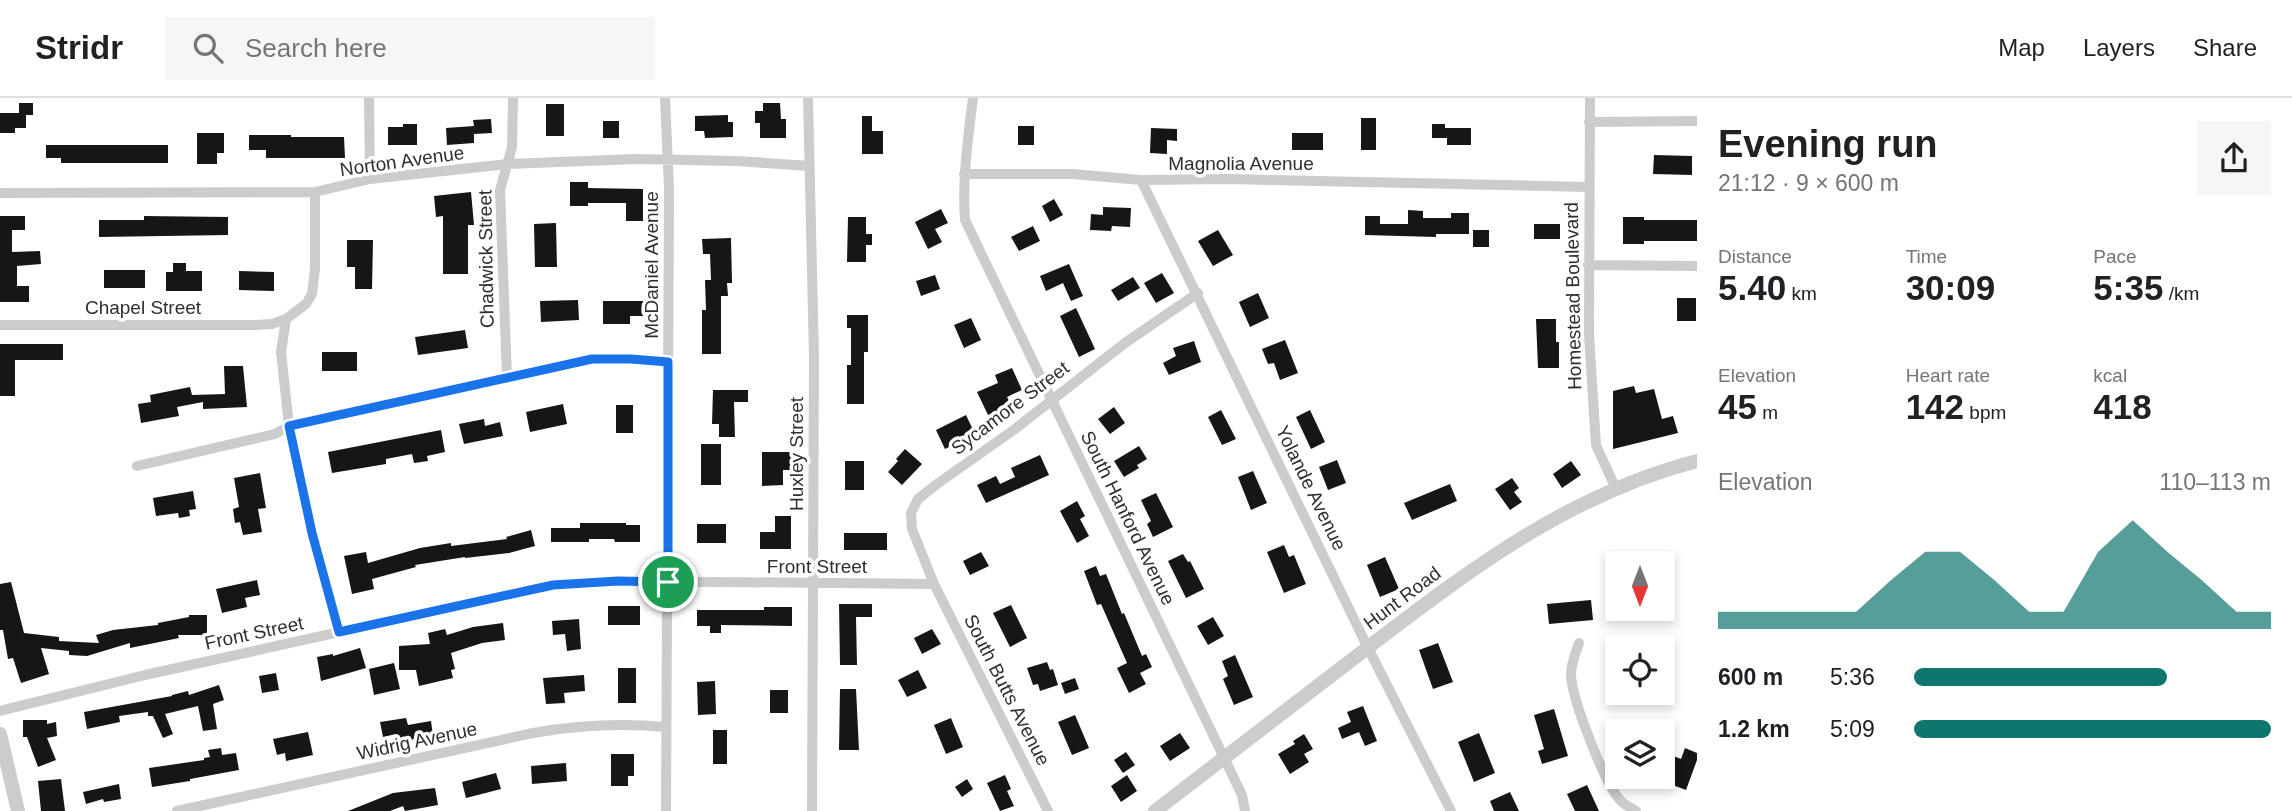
<!DOCTYPE html>
<meta charset="utf-8">
<style>
:root{--surface:#fff;--page:#f6f6f6;--text:#202124;--muted:#757577;--line:#e0e0e0;--accent:#0f766e}
body{margin:0;font-family:Arial,sans-serif;background:var(--page);color:var(--text);height:100vh;display:flex;flex-direction:column;font-size:26px;white-space:nowrap}
*{box-sizing:border-box;margin:0}
p{font-size:23px;color:var(--muted)}
.icon{flex:none;width:38px;height:38px;fill:none;stroke:currentColor;stroke-width:2;stroke-linecap:round;stroke-linejoin:round}
.map{position:relative;flex:1;overflow:hidden}
.sheet{display:flex;flex-direction:column;background:var(--surface);width:595px}
.sheet>*{flex:none}
.needle{width:46px;rotate:180deg}
.fabs{position:absolute;left:1605px;top:453px;display:grid;gap:14px}
.fabs a{display:grid;place-items:center;width:70px;height:70px;border-radius:0px;background:var(--surface);box-shadow:0 4px 10px #0003;font-size:35px}
.pin{position:absolute;display:grid;place-items:center;width:60px;height:60px;color:#fff;margin:-30px;border:4px solid #fff;border-radius:50%;box-shadow:0 2px 7px #0007}
.round{display:grid;place-items:center;flex:none;width:74px;height:74px;border-radius:0px;background:var(--page)}
.summary{display:flex;align-items:center;justify-content:space-between;height:119px;padding:0 21px}
h1{font-size:38px;font-weight:600;line-height:52px}
.stats{display:grid;grid-template-columns:repeat(3,1fr);gap:10px;height:119px;padding:7px 21px}
.stats div{display:grid;align-content:center}
.stats b{font-size:35px;font-weight:600}
.stats small{font-size:19px;font-weight:400}
.stats p{font-size:19px}
.chart{height:196px;padding:14px 21px}
.chart p{display:flex;justify-content:space-between}
.chart svg{width:100%;height:126px;margin-top:7px;fill:var(--accent);opacity:.7}
ul{padding:0 21px;list-style:none;font-size:23px}
li{display:grid;grid-template-columns:112px 84px 1fr;align-items:center;height:52px}
li i{height:18px;border-radius:9px;background:var(--accent)}
header{display:flex;align-items:center;gap:42px;box-sizing:border-box;height:98px;padding:0 35px;background:var(--surface);border-bottom:2px solid var(--line)}
header strong{font-size:33px}
nav{display:flex;gap:38px;margin-inline-start:auto;font-size:24px}
.search{width:490px;height:63px;background:var(--page);display:flex;align-items:center;gap:18px;box-sizing:border-box;padding:0 24px;border-radius:0px;color:var(--muted);font-size:26px}
main{display:flex;flex:1;min-height:0}
.map>svg:first-child{display:block}
.building{fill:#161616}
.lines{fill:none;stroke-linecap:round;stroke-linejoin:round}
.minor{stroke:#ccc;stroke-width:10}
.tertiary{stroke:#ccc;stroke-width:14}
.route-casing{stroke:#fff;stroke-width:14}
.route{stroke:#1a73e8;stroke-width:9}
.labels{text-anchor:middle;dominant-baseline:central;stroke-width:7;stroke-linejoin:round;paint-order:stroke}
.street-label{font-size:19px;fill:#2f2f2f;stroke:#fff}
</style>
<header>
<strong>Stridr</strong>
<div class="search"><svg class="icon" aria-label="search" viewBox="0 0 24 24"><circle cx="10" cy="10" r="6"/><path d="M15 15l6 6"/></svg>Search here</div>
<nav><a>Map</a><a>Layers</a><a>Share</a></nav>
</header>
<main>
<div class="map">
<svg width="1697" height="713" viewBox="0 0 1697 713">
<rect width="100%" height="100%" fill="#fff"/>
<!-- building -->
<path class="building" d="M19,5H33V17H26V30H15V35H0V15H19Z
M763,5H780L781,21H786V40H760V25H755V13H763Z
M546,6H564V38H546Z
M728,17V24H733V39L705,40L704,33H695V18Z
M862,18H872V33H883V56H862Z
M1361,20H1376V52H1361Z
M491,21L492,35L474,36V45L447,47L446,30L474,28L473,22Z
M603,23H619V40H603Z
M403,26H417V47H388V29H403Z
M1432,26H1445V30H1471V47H1447V40H1432Z
M1018,28H1034V47H1018Z
M1151,30L1177,31V43L1167,42V56L1150,55Z
M197,35H224V55H217V66H197Z
M1292,35H1323V52H1292Z
M249,37H291V39H344L345,60H266V52H249Z
M46,47H168V65H61V60H46Z
M1654,57L1692,58V77L1653,76Z
M570,84H588V90L643,91V123H626V105H588V108H570Z
M471,94L474,127H468V176H443V118L436,119L434,98Z
M1054,101L1063,117L1050,124L1042,108Z
M1103,109L1131,110L1130,129L1112,128L1111,133L1090,132L1091,116L1103,117Z
M941,111L948,125L935,131L942,144L928,151L915,124Z
M1408,112L1423,113V120H1451V115H1469V136H1436V139L1365,137V118H1380V126H1408Z
M0,118H25V132H12V154L40,153L41,166L17,168V188H29V204H0Z
M144,118L228,119V137L99,139V122H144Z
M848,119H866V136H872V147H866V164H847Z
M1623,119H1644V122H1697V143H1644V146H1623Z
M556,125L557,169H535L534,126Z
M1534,126H1560V141H1534Z
M1033,128L1040,143L1019,153L1011,139Z
M1218,132L1233,157L1213,168L1198,143Z
M1473,132H1489V149H1473Z
M731,140L732,185H727L728,198H721V256H702V212H706L705,182H711L710,156H703L702,141Z
M347,142H373L372,191H355V169H347Z
M173,165H186V173H202V193H166V174H173Z
M1069,166L1083,198L1071,203L1063,185L1046,193L1040,178Z
M104,172H145V190H104Z
M239,173L274,174V193L239,192Z
M1162,175L1174,195L1156,205L1144,185Z
M935,177L940,191L921,198L916,183Z
M1133,179L1140,190L1118,203L1111,192Z
M1258,195L1269,220L1250,229L1239,204Z
M1677,200H1696V223H1677Z
M578,202L579,222L541,224L540,203Z
M603,203H643V218H630V226H603Z
M1076,210L1095,251L1079,259L1060,218Z
M847,217H868V254H864V306H847V267H851V230H847Z
M971,220L981,242L964,250L954,227Z
M1536,221H1556V244H1559V270H1538Z
M465,232L468,250L418,257L415,239Z
M1285,242L1298,275L1280,282L1274,265L1268,266L1262,251Z
M1194,243L1201,264L1169,277L1163,265L1176,258L1173,250Z
M0,246H63V262H15V298H0Z
M322,254H357V273H322Z
M224,268H243L247,309L203,311V304L177,309L179,318L141,325L138,306L151,304L150,297L190,289L192,297L225,296Z
M1012,270L1022,292L1007,299L1011,307L988,317L977,294L998,285L995,277Z
M1634,288L1636,295L1654,291L1662,321L1673,318L1678,335L1613,351V293Z
M713,292H748V304H734L735,339H719V326H712Z
M563,306L567,326L530,334L526,314Z
M616,307H633V335H616Z
M1114,309L1125,325L1110,336L1098,321Z
M1221,312L1236,341L1222,347L1208,319Z
M1310,312L1325,344L1311,351L1296,319Z
M966,317L975,336L945,351L936,332Z
M484,321L485,328L500,324L503,338L464,346L459,326Z
M441,332L445,354L427,358L428,363L414,365L412,356L386,361V366L332,375L328,354Z
M701,346H721V387H701Z
M1139,348L1147,361L1137,367L1139,370L1124,379L1114,363Z
M905,351L922,366L902,387L888,374L898,363L896,361Z
M762,354H792L793,372H783V387L762,388Z
M1040,357L1049,377L986,405L977,387L996,378L1000,386L1015,379L1011,370Z
M1337,362L1346,385L1328,392L1319,369Z
M845,363H864V392H845Z
M1571,363L1581,377L1562,390L1553,376Z
M1253,373L1267,405L1251,412L1238,379Z
M260,375L266,410L258,411L262,434L243,437L240,424L235,425L233,411L239,409L234,380Z
M1512,380L1519,390L1514,394L1522,404L1510,412L1495,391Z
M1450,386L1457,403L1412,422L1404,405Z
M193,393L196,411L189,412L190,418L179,420L178,415L156,418L153,400Z
M1156,395L1173,429L1153,439L1147,426L1151,423L1141,402Z
M1077,403L1085,418L1080,421L1089,438L1077,445L1060,413Z
M775,418H791V451H760V434H775Z
M580,425H626V427H640V444H615L614,441H589V444H551V430H580Z
M697,426H726V445H697Z
M531,432L535,448L509,455L465,460V459L415,467L416,469L372,481L374,491L352,496L344,458L366,454L368,465L420,450L451,445V448L507,441L506,439Z
M844,435H887V452H844Z
M1284,447L1289,459L1294,457L1306,486L1284,495L1267,454Z
M981,454L989,468L970,477L963,463Z
M1183,456L1188,464L1190,463L1204,491L1186,500L1168,463Z
M1385,459L1399,491L1380,499L1367,467Z
M1096,468L1100,478L1106,476L1122,516L1124,515L1142,558L1146,556L1152,569L1140,575L1146,586L1129,595L1117,570L1127,565L1101,506L1097,507L1084,473Z
M257,482L260,497L245,500L247,509L222,515L216,491Z
M11,484L24,535L59,539V543L99,545L96,537L113,532L158,527V525L189,519V517H207V537H178L179,540L130,550V545L87,558L69,557V553L41,550L49,576L21,585L13,560L8,561L3,532H0V486Z
M1591,502L1593,522L1549,526L1547,506Z
M839,506H872V519H856L857,567H840Z
M1011,507L1027,540L1010,549L993,515Z
M608,508H640V527H608Z
M764,509H792V528L721,527V535H710V528H697V512H764Z
M1213,519L1224,538L1208,547L1197,528Z
M579,521L581,551L567,553L565,536L553,537L552,523Z
M503,525L505,542L482,545L451,555L455,571L451,572L453,580L419,588L416,572H399V548L430,546L428,535L445,531L447,537L473,529Z
M932,531L941,546L922,556L914,540Z
M1438,545L1453,584L1433,591L1419,552Z
M360,550L366,570L321,583L317,559L333,556V558Z
M1235,557L1253,599L1234,607L1223,581L1228,578L1222,563Z
M1047,564L1050,572L1053,571L1058,587L1040,593L1038,586L1033,587L1027,570Z
M394,565L400,591L374,597L369,571Z
M618,570H636V605H618Z
M918,572L927,590L907,599L898,582Z
M276,575L279,592L262,595L259,578Z
M584,577L585,593L564,595L565,605L546,606L543,580Z
M1075,580L1079,591L1065,596L1061,585Z
M715,583L716,616L698,617L697,584Z
M219,587L224,602L213,606L217,631L203,633L198,608L165,616L173,636L163,640L153,618H148V614L119,618L120,624L87,631L84,614L172,598V597L188,593L189,597Z
M840,591H856L859,652H839Z
M770,592H788V615H770Z
M1363,608L1377,643L1365,648L1359,634L1342,641L1338,630L1351,624L1347,614Z
M1554,611L1568,658L1542,666L1538,653L1544,651L1534,617Z
M1075,617L1089,650L1072,657L1058,624Z
M406,620L408,627L431,623L433,638L398,644L396,636L383,639L380,624Z
M951,620L963,649L946,656L934,627Z
M23,622H47V626L56,624L57,638L47,640L56,662L38,669L27,639H23Z
M713,632H727V666H713Z
M308,634L313,657L286,663L285,655L277,657L273,641Z
M1180,635L1190,650L1170,663L1160,648Z
M1479,635L1495,675L1474,684L1458,644Z
M1304,636L1313,651L1304,656L1309,664L1290,676L1278,656L1295,646L1293,643Z
M221,650L222,657L236,655L239,672L190,681V683L152,689L149,670L204,662V660L210,659L208,652Z
M1685,650L1697,655V662L1686,692L1662,683V663L1666,655L1681,661Z
M1126,654L1135,667L1123,675L1114,662Z
M611,656H634V678H628V688H611Z
M566,665L567,683L532,686L531,668Z
M496,675L501,691L466,700L462,684Z
M1005,677L1011,691L1007,693L1014,708L1000,713L987,685Z
M1127,677L1137,693L1121,704L1111,688Z
M61,681L65,713H41L38,683Z
M967,681L973,691L962,699L955,689Z
M119,686L121,701L104,704L103,701L86,706L83,694Z
M1587,687L1599,713H1575L1567,696Z
M435,690L438,707L405,713L403,708L390,713H348L393,695Z
M1510,694L1519,713H1494L1490,703Z"/>
<g class="lines">
<!-- minor -->
<path class="minor" d="M369,0L370,81
M665,0L669,90L666,713
M808,0L814,259L812,713
M973,0C968,41 962,81 965,122L1242,697L1245,713
M1590,0L1589,237L1596,347L1616,391
M1589,24L1697,23
M964,76H1072L1141,82L1228,81L1588,89
M1141,82L1368,550L1451,713
M315,94V171L312,196L306,206L286,221L281,254L289,328L312,435L339,534
M0,95L315,94L370,81L508,66L636,61L737,63L809,68
M1588,167L1697,168
M0,227H256L272,226L286,221
M507,280L500,92L512,49L513,0
M137,368L275,336L289,328L591,261H631L668,264
M1579,545C1575,556 1571,566 1571,577C1572,601 1605,688 1622,704C1626,708 1632,710 1636,713
M0,613L145,577L553,487L618,483L934,486
M177,713L533,635C578,627 621,625 666,629
M1048,713L934,486L912,431L911,415L918,401L937,386L1015,331L1125,245L1198,195"/>
<!-- tertiary -->
<path class="tertiary" d="M0,636L18,713
M1155,713C1224,660 1293,607 1362,554C1467,474 1566,397 1697,363"/>
</g>
<g class="lines">
<defs>
<path id="route" d="M592,261H631L668,264V484L618,483L553,487L339,534L312,435L289,328Z"/>
</defs>
<!-- route casing -->
<use href="#route" class="route-casing"/>
<!-- route -->
<use href="#route" class="route"/>
</g>
<g class="labels">
<!-- street labels -->
<g class="street-label">
<text transform="translate(402 63) rotate(-8)">Norton Avenue</text>
<text x="1241" y="65">Magnolia Avenue</text>
<text transform="translate(486 161) rotate(-91)">Chadwick Street</text>
<text transform="translate(651 167) rotate(-90)">McDaniel Avenue</text>
<text transform="translate(1573 198) rotate(-91)">Homestead Boulevard</text>
<text x="143" y="209">Chapel Street</text>
<text transform="translate(1010 310) rotate(-37)">Sycamore Street</text>
<text transform="translate(796 356) rotate(-90)">Huxley Street</text>
<text transform="translate(1311 390) rotate(64)">Yolande Avenue</text>
<text transform="translate(1128 420) rotate(64)">South Hanford Avenue</text>
<text x="817" y="468">Front Street</text>
<text transform="translate(1402 500) rotate(-37)">Hunt Road</text>
<text transform="translate(254 535) rotate(-12)">Front Street</text>
<text transform="translate(1007 592) rotate(63)">South Butts Avenue</text>
<text transform="translate(417 643) rotate(-12)">Widrig Avenue</text>
</g>
</g>
</svg>
<div class="fabs">
<a><svg class="needle" viewBox="-14 -14 28 28"><path d="M0-13l5 13h-10z" fill="#e53935"/><path d="M0 13l5-13h-10z" fill="#757577"/></svg></a>
<a><svg class="icon" aria-label="locate" viewBox="0 0 24 24"><circle cx="12" cy="12" r="6"/><path d="M12 2v4M12 18v4M2 12h4M18 12h4"/></svg></a>
<a><svg class="icon" aria-label="layers" viewBox="0 0 24 24"><path d="M12 4l9 5-9 5-9-5zM3 14l9 5 9-5"/></svg></a>
</div>
<div class="pin" style="left:668px;top:484px;background:#1e9e55"><svg class="icon" aria-label="arrive" viewBox="0 0 24 24"><path d="M6 21V4h12l-3 4 3 4H6"/></svg></div>
</div>
<section class="sheet">
<div class="summary"><div><h1>Evening run</h1><p>21:12 · 9 × 600 m</p></div><a class="round"><svg class="icon" aria-label="share" viewBox="0 0 24 24"><path d="M12 15V3M7 8l5-5 5 5M5 13v7h14v-7"/></svg></a></div>
<div class="stats">
<div><p>Distance</p><b>5.40<small> km</small></b></div>
<div><p>Time</p><b>30:09</b></div>
<div><p>Pace</p><b>5:35<small> /km</small></b></div>
</div>
<div class="stats">
<div><p>Elevation</p><b>45<small> m</small></b></div>
<div><p>Heart rate</p><b>142<small> bpm</small></b></div>
<div><p>kcal</p><b>418</b></div>
</div>
<div class="chart"><p><span>Elevation</span>110–113 m</p>
<svg viewBox="0 0 160 44" preserveAspectRatio="none"><path d="M0 44V38L10 38L20 38L30 38L40 38L50 27L60 17L70 17L80 27L90 38L100 38L110 17L120 6L130 17L140 27L150 38L160 38V44z"/></svg>
</div>
<ul>
<li><b>600 m</b>5:36<i style="width:71%"></i></li>
<li><b>1.2 km</b>5:09<i style="width:100%"></i></li>
</ul>
</section>
</main>
